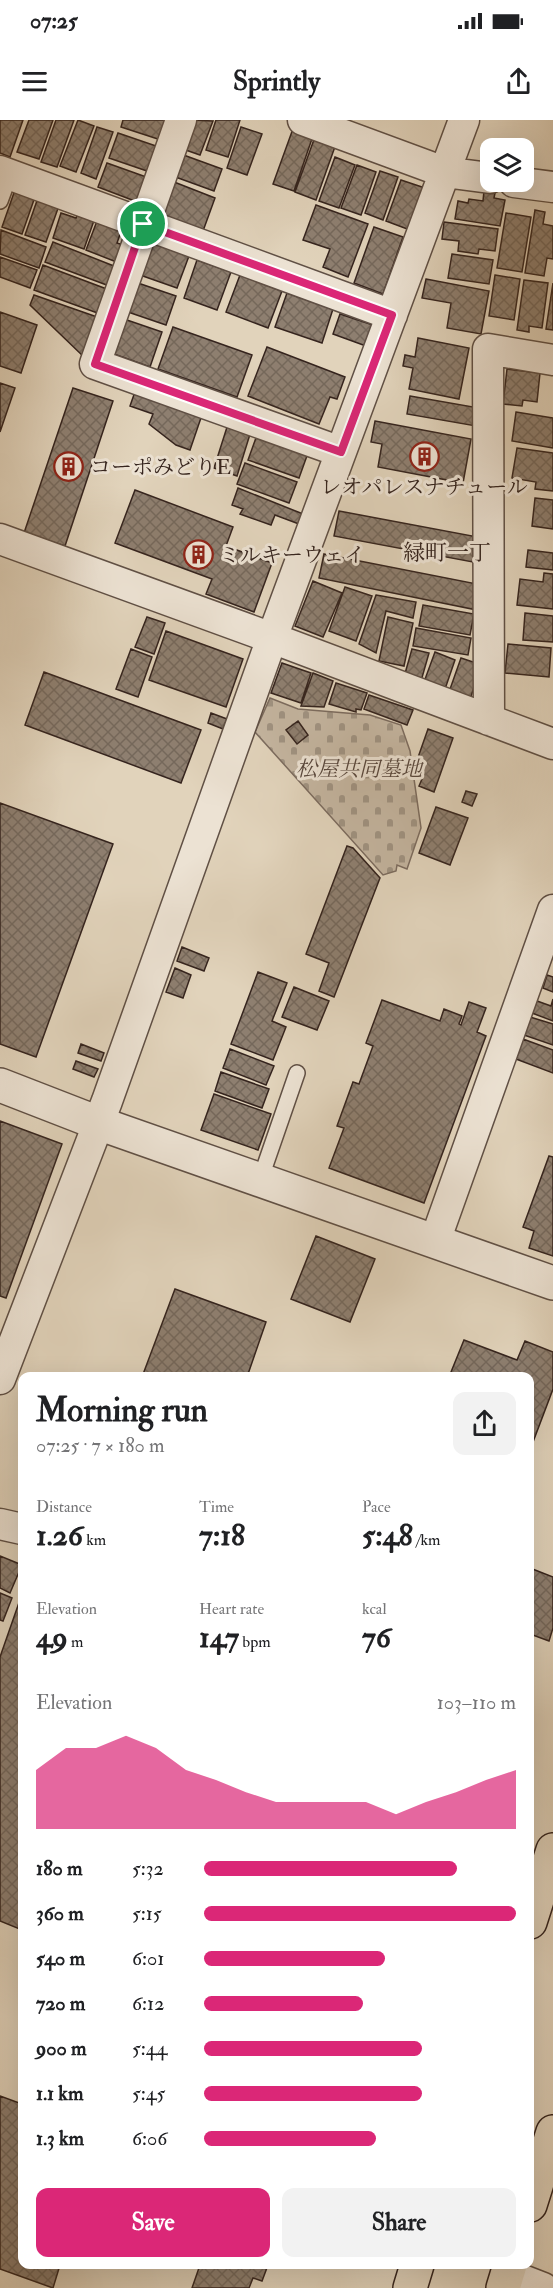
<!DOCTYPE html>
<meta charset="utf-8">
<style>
:root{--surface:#fff;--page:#f2f2f2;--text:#202124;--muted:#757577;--accent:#db2777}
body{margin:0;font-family:"IM FELL Double Pica","Noto Serif JP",serif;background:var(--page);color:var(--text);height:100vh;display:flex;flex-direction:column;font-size:22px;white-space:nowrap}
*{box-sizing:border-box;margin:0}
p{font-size:20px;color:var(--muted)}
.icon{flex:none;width:33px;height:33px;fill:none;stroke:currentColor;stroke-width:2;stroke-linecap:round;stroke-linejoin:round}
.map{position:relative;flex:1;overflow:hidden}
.side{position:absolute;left:18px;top:1252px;width:516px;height:897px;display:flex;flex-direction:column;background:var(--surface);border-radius:12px;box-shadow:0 6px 24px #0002}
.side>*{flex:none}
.tools{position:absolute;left:480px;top:18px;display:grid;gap:12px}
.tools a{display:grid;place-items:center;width:54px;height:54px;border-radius:12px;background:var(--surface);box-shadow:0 6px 24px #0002;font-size:30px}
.pin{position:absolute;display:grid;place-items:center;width:51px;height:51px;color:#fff;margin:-26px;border:3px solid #fff;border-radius:50%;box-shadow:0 2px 6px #0007}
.round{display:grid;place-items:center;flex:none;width:63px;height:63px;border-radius:12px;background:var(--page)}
.head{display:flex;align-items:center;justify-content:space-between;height:102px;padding:0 18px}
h1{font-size:33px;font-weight:700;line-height:45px}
.figures{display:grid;grid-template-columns:repeat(3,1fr);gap:9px;height:102px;padding:6px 18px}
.figures div{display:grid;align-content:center}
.figures b{font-size:30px;font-weight:700}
.figures small{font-size:16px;font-weight:400}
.figures p{font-size:16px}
.chart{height:168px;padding:12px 18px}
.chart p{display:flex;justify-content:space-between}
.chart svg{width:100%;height:108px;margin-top:6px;fill:var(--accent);opacity:.7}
.button{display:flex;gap:12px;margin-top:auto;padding:12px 18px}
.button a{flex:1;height:69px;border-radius:12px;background:var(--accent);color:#fff;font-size:24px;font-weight:700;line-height:69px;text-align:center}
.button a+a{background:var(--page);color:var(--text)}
ul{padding:0 18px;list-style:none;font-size:20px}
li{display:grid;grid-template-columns:96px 72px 1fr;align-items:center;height:45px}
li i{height:15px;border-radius:8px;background:var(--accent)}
.status{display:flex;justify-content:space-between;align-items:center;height:42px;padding:0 30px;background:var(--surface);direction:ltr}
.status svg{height:16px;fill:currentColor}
header{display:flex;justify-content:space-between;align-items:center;height:78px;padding:0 18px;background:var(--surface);font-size:27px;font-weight:700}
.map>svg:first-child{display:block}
.cemetery{fill:url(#cemetery-stones);stroke:#7c6c5f;stroke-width:1.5}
.building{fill:url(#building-cross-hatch);stroke:#35241e;stroke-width:1.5}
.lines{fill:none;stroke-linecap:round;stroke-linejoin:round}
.service-casing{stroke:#605045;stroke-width:18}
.minor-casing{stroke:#605045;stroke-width:33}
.tertiary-casing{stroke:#605045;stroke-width:36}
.primary-casing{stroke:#35241e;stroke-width:36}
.service{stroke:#ece2d3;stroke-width:15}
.minor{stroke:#ece2d3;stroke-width:30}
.tertiary{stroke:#ece2d3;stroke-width:33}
.primary{stroke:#e1d3bb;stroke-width:33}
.route-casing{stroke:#fff;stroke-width:12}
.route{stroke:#db2777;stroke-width:8}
.labels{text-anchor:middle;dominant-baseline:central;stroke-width:6;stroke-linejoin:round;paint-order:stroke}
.poi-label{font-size:21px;fill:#35241e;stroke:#ece2d3;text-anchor:start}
.park-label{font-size:21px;font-style:italic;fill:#59483e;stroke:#ece2d3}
.neighbourhood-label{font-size:22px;fill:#35241e;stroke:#ece2d3}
</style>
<div class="status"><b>07:25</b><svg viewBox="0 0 49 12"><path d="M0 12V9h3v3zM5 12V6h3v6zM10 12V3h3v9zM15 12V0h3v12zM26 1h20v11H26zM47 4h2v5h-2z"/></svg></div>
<header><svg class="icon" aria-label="menu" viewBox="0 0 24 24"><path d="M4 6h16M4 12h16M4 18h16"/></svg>Sprintly<svg class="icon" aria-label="share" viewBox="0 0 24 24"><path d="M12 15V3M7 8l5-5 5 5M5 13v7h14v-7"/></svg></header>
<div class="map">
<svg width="553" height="2168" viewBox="0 0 553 2168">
<defs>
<pattern id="cemetery-stones" width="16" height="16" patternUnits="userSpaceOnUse" patternTransform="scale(1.5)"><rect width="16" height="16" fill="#c4b5a0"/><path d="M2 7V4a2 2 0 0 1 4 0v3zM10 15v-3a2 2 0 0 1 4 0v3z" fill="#a09382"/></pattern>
<pattern id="building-cross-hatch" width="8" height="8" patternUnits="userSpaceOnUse" patternTransform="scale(1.5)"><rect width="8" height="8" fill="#8e7f70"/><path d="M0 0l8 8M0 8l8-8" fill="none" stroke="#75685b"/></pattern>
</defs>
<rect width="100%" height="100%" fill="#e1d3bb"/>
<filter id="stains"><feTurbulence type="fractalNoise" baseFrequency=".00333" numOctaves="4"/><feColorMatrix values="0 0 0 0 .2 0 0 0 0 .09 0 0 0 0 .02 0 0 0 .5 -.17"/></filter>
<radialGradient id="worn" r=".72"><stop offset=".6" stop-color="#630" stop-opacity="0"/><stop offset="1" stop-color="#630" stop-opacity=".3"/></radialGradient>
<!-- cemetery -->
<path class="cemetery" d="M270,578L298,589L370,595L401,605L410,631L421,708L407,749L397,745L396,751L383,755L255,612Z"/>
<!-- building -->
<path class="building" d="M0,0H23L10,37L0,33Z
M29,0H53L39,39L17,32Z
M56,0H74L57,47L41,42Z
M78,0L94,6L76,52L60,46Z
M123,0H169L161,20L121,7Z
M191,0L213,1L200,35L180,28Z
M216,0H240L228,37L206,30Z
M294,6L314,13L294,71L273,64Z
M97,7L113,12L96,59L81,53Z
M241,7L262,14L247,55L227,48Z
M118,13L156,26L147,51L109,38Z
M316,14L337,21L316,80L295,72Z
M178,33L222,49L214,71L170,55Z
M335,37L355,45L339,88L319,81Z
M107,43L149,58L140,83L98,67Z
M357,45L376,52L361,95L341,88Z
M380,51L398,57L383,100L365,93Z
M169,60L215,78L203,111L156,94Z
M401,60L425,68L410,110L386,101Z
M16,67L36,74L22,114L2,107Z
M484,71L495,73L494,78L505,80L500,106L455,99L458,81L468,83L469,79L483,81Z
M40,72L61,80L46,122L25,115Z
M316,85L368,104L348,157L323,147L330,129L303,120Z
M81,86L97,92L84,129L53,118L61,93L76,98Z
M535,90L545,92L543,104L553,106V139L547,138L544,156L525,153Z
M100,93L124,103L117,123L126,126L119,143L86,130Z
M506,93L531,97L522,152L497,148Z
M444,102L498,109L495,131L479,129L478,134L458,131L459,121L442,119Z
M374,107L403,117L383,174L354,163Z
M1,110L46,127L39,148L0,134Z
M53,122L119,148L112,167L45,142Z
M152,122L189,136L177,168L140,155Z
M452,134L493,140L489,164L448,158Z
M0,137L37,150L30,168L0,157Z
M197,140L231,152L217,190L184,178Z
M43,145L112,171L103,195L34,170Z
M240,155L282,171L268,208L226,192Z
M495,155L520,159L514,200L489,196Z
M426,159L489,171L481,214L447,208L451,183L422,178Z
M524,160L548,163L542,208L529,206V212L517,210Z
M135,162L176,176L166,205L125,191Z
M553,163V210L546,209Z
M287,173L333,189L322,223L275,207Z
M34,175L100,198L86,239L30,185Z
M0,192L37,205L21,253L0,246Z
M340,194L373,205L366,226L333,214Z
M124,199L162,212L150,247L111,233Z
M173,207L252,235L237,277L158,249Z
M418,218L469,228L459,279L409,269L413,248L403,246L405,235L415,237Z
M267,227L345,257L337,279L330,277L319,304L248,276Z
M507,249L540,253L537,282L523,280L522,286L503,284Z
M0,263L15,268L0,312Z
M137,266L204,289L190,330L176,325L149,304L153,294L130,286Z
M73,268L113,281L65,426L24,413Z
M410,276L479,288L476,306L407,294Z
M516,292L553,298V328L512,321Z
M375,301L471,319L463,363L378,347L382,324L371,322Z
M228,304L251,311L237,356L214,348Z
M257,315L308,333L299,358L248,340Z
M517,328L553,333V371L535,369L536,362L512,358Z
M245,343L297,362L289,383L237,364Z
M238,368L303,394L299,404L275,395L271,405L240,394L243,389L232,385Z
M135,370L233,407L226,426L272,443L254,492L206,474L212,459L115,423Z
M535,378L553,380V409L532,406Z
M339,391L483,418L478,443L334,416Z
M528,430L553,433V450L526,447Z
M324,434L482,465L477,490L319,458Z
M544,453L553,454V489L517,485L520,459L543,462Z
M313,461L342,473L323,517L295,506Z
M345,467L372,476L356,521L329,511Z
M376,475L416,482L413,498L386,491L376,533L359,524Z
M423,485L474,494L470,515L419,506Z
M525,493L553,496V522L523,520Z
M147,497L165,503L154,534L135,527Z
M388,497L413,503L404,546L379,541Z
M416,508L471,518L468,535L413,526Z
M166,511L243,539L226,587L149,560Z
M508,524L551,528L549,557L505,553Z
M131,529L152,537L138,577L116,569Z
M412,529L429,533L421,561L404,557Z
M435,532L455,540L445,569L424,562Z
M461,538L482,545L470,579L449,572Z
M282,543L311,553L301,583L271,573Z
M44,552L201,610L181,663L25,605Z
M313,553L333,561L324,587L301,586Z
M336,563L367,573L361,590L356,589V592L329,584Z
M369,575L413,590L407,605L364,589Z
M211,593L227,599L223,609L208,603Z
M298,601L308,615L297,624L286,610Z
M428,609L453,618L434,672L419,666L422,659L418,658L421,648L415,646Z
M466,671L477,674L472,686L462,682Z
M0,683L113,724L36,937L0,924Z
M436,687L468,698L450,745L419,733Z
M347,726L353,728L380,758L334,877L319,871L329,843L306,834Z
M182,827L209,838L204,851L177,841Z
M175,848L191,855L183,878L166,872Z
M258,852L287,863L272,901L286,907L273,940L231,924Z
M547,855L553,857V872L543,868Z
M294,867L329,881L317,910L282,897Z
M553,879V901L532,893L537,881L551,886Z
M382,880L440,901L444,889L462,896L459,904L461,905L469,882L486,888L477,912L486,916L424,1083L329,1048L344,1008L337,1006L353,962L359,964L373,926L366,923Z
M530,897L553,904V925L524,915Z
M523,919L553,930V953L516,939Z
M81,924L104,933L101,941L78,933Z
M230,929L274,946L266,965L223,948Z
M76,941L98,949L94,957L73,949Z
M221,952L269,969L262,988L215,971Z
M214,974L271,994L258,1030L201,1010Z
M0,1001L62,1024L6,1178L0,1176Z
M549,1036L553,1037V1136L529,1128L534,1111L523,1107Z
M316,1116L375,1139L350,1202L291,1179Z
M175,1169L266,1202L247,1257H142Z
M464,1220L517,1240L525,1221L553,1232V1269L530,1330V1257H449Z
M0,1436L22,1445L10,1473L0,1468Z
M530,1448L553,1457V1508L549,1521L530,1514Z
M0,1473L12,1478L3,1501L0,1500Z
M22,1474V1810L0,1801V1537Z
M0,1976L22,1984V2145H60L53,2168L0,2149Z
M200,2145H268L262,2161L253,2158L249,2168H192Z"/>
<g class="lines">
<defs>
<path id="service" d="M0,81L10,54
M260,1060L297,953"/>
<path id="minor" d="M181,0L95,244L341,332
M303,0L444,52L490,58
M0,51L392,195
M514,62L553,67
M0,419L272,518L553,624
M489,600L488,229L553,240
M435,1121L553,790
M0,1259L107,981L272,518L464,0
M0,1404L22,1409
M507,2154L543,2168"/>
<path id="tertiary" d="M0,965L98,1003L553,1163"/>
<path id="primary" d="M530,1802L553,1730
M530,2085L553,2012
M410,2168L417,2145
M503,2168L510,2145"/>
</defs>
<!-- service casing -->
<use href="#service" class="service-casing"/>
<!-- minor casing -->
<use href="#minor" class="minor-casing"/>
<!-- tertiary casing -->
<use href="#tertiary" class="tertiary-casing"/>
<!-- primary casing -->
<use href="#primary" class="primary-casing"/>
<!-- service -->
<use href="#service" class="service"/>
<!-- minor -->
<use href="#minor" class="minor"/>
<!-- tertiary -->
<use href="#tertiary" class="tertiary"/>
<!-- primary -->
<use href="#primary" class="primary"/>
</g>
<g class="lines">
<defs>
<path id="route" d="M143,104L392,195L341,332L95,244Z"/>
</defs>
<!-- route casing -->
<use href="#route" class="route-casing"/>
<!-- route -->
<use href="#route" class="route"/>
</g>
<!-- icons -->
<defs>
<symbol id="building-ring" viewBox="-11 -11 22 22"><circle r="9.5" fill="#ece2d3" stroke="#8f2418" stroke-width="1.5"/><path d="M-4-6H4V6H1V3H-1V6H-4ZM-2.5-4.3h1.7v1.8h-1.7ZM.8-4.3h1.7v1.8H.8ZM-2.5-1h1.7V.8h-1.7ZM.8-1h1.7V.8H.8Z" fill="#8f2418"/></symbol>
</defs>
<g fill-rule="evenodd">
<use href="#building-ring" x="408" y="320" width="33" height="33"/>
<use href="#building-ring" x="52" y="330" width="33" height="33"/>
<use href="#building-ring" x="182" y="418" width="33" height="33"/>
</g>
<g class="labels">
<!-- poi labels -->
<g class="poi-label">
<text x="90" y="347">コーポみどりE</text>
<text x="424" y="367" text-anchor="middle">レオパレスナチュール</text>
<text x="219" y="435">ミルキーウェイ</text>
</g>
<!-- park labels -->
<g class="park-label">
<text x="359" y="649">松屋共同墓地</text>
</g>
<!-- neighbourhood labels -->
<g class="neighbourhood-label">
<text x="447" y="433">緑町一丁</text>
</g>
</g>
<rect width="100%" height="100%" filter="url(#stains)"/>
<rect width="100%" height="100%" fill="url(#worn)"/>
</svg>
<div class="tools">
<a><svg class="icon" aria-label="layers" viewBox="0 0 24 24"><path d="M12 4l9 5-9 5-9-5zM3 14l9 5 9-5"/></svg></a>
</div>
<div class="pin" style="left:143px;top:104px;background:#1e9e55"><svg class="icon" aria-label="arrive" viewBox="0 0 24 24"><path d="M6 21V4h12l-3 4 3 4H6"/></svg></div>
<section class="side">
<div class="head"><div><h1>Morning run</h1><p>07:25 · 7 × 180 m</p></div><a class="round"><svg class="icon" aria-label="share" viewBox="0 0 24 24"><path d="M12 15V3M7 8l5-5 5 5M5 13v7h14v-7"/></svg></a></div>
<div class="figures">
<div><p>Distance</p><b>1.26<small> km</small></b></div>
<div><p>Time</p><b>7:18</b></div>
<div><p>Pace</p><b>5:48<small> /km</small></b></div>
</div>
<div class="figures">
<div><p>Elevation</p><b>49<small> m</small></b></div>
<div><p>Heart rate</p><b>147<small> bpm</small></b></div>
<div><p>kcal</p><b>76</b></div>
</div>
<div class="chart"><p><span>Elevation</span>103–110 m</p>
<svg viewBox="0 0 160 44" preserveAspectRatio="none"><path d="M0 44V20L10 11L20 11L30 6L40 11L50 20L60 24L70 29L80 33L90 33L100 33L110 33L120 38L130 33L140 29L150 24L160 20V44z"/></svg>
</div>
<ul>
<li><b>180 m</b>5:32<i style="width:81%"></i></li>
<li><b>360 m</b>5:15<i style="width:100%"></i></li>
<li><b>540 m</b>6:01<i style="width:58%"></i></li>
<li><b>720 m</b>6:12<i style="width:51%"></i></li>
<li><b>900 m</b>5:44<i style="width:70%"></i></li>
<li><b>1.1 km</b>5:45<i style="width:70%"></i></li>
<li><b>1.3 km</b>6:06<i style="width:55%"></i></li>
</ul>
<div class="button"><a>Save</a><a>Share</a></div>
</section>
</div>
